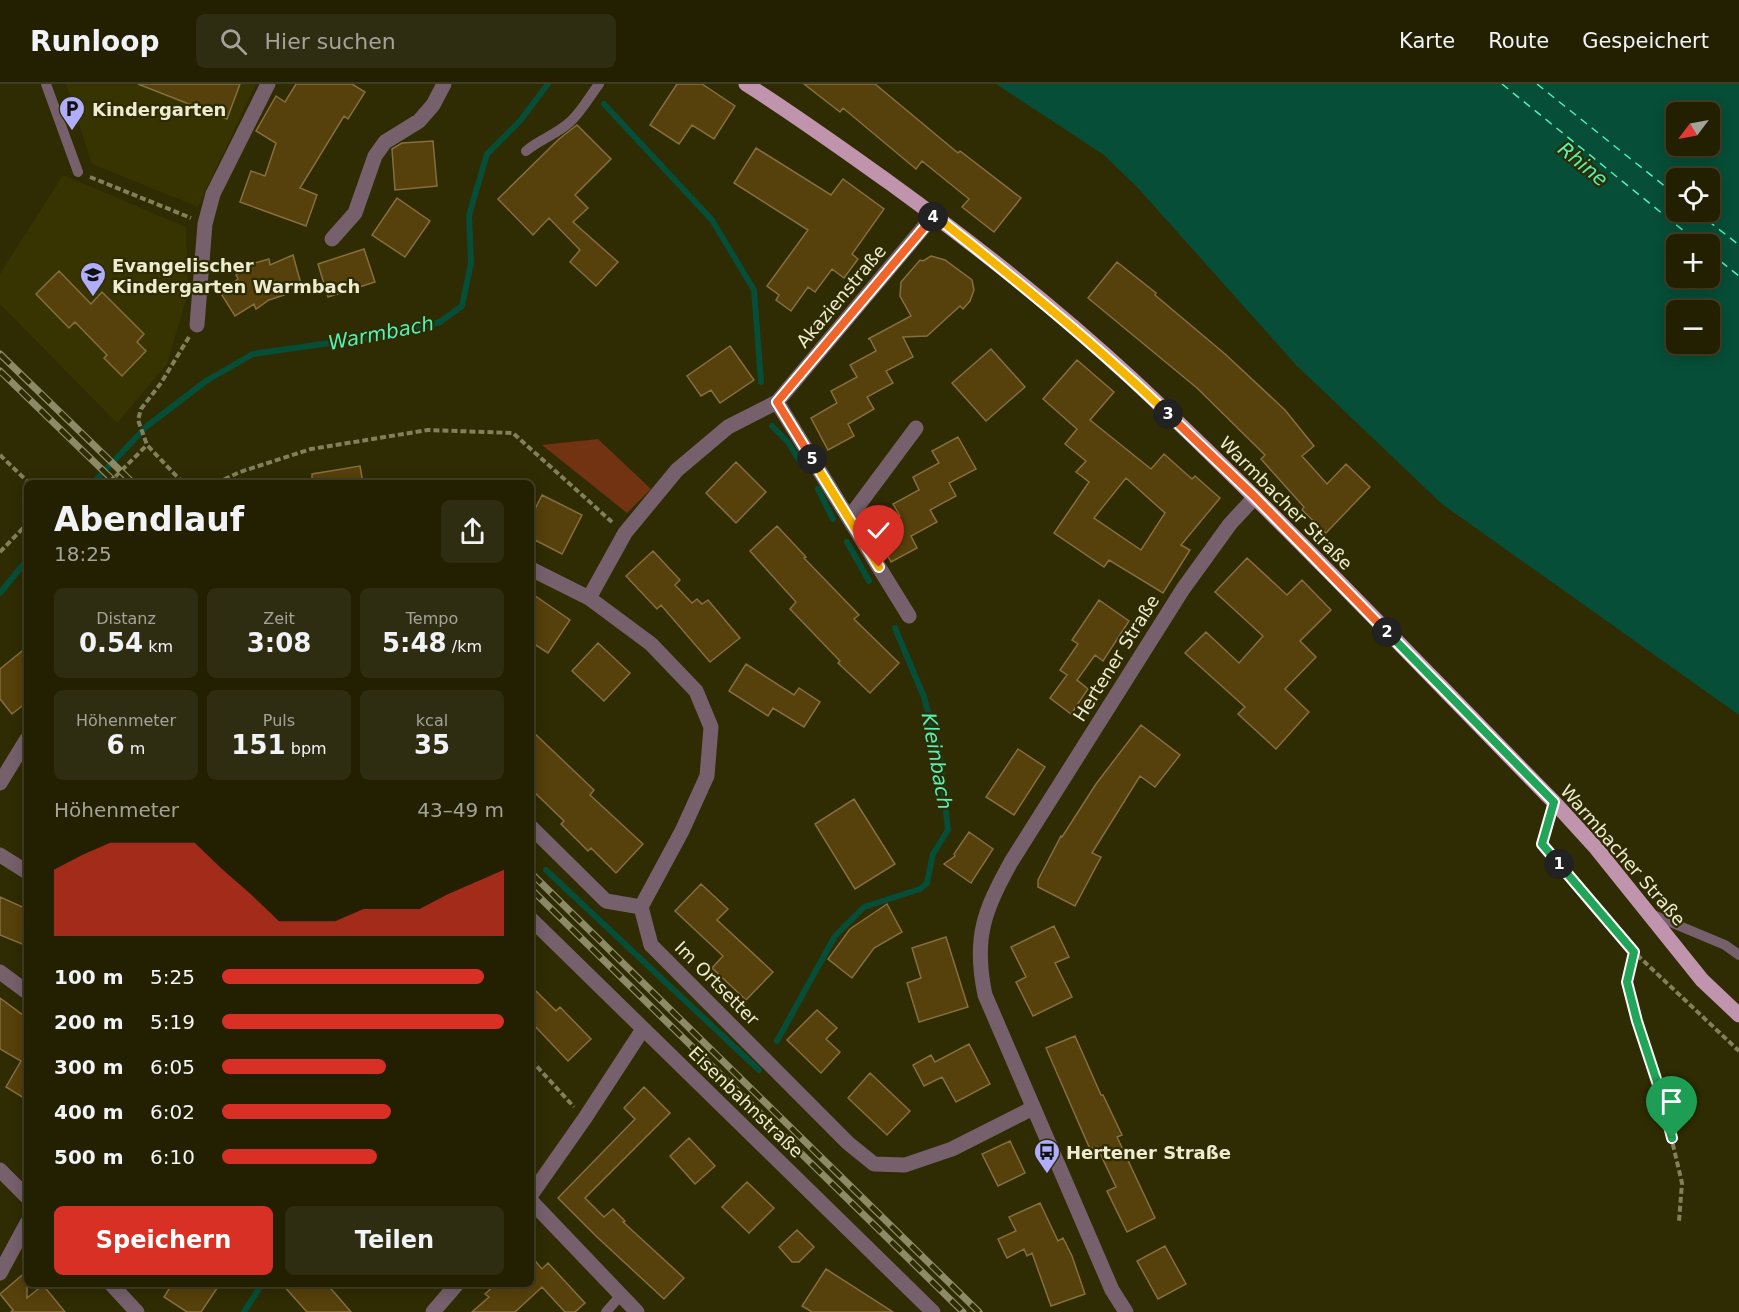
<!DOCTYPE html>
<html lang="de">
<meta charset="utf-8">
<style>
:root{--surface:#232002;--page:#2f2d11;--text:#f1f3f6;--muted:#a3a399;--line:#403e24;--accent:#d93025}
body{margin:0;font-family:"DejaVu Sans",sans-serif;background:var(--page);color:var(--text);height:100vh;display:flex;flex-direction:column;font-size:22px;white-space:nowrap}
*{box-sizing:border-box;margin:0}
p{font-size:20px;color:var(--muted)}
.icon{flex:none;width:33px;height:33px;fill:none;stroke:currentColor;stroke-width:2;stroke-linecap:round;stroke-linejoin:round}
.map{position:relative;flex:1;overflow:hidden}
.sheet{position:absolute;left:24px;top:396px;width:510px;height:807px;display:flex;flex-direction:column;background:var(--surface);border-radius:9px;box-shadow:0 3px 15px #0003,0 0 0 2px var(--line)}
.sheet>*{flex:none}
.needle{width:39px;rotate:238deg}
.buttons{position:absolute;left:1666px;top:18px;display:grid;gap:12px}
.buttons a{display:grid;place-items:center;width:54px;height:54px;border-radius:9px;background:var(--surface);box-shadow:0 3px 15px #0003,0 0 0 2px var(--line);font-size:30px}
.pin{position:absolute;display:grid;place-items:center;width:51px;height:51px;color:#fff;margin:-62px -26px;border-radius:50% 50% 50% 0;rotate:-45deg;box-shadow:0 0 6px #0007}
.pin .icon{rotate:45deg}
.km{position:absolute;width:30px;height:30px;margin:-15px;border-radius:50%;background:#222;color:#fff;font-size:16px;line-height:30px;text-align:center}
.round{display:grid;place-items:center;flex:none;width:63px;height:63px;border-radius:9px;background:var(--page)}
.head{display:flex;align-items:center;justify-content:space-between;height:102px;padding:0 30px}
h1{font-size:33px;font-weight:800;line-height:45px}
.stats{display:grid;grid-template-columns:repeat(3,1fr);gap:9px;height:102px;padding:6px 30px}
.stats div{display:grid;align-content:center;border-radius:9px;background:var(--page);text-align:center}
.stats b{font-size:26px;font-weight:800}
.stats small{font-size:16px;font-weight:400}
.stats p{font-size:16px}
.chart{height:168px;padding:12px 30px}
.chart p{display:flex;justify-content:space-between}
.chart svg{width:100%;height:108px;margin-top:6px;fill:var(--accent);opacity:.7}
.button{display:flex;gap:12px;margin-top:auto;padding:12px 30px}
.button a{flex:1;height:69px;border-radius:9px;background:var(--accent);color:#fff;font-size:24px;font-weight:800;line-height:69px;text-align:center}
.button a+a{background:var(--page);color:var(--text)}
ul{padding:0 30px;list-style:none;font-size:20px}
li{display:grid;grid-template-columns:96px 72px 1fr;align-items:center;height:45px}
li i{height:15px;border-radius:8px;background:var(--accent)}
header{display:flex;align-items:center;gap:36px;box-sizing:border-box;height:84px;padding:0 30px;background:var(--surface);border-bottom:2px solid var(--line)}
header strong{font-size:28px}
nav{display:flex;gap:33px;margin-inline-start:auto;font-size:21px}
.search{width:420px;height:54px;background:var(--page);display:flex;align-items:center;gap:15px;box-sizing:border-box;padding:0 21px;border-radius:9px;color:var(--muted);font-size:22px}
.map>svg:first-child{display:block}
.built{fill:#383401}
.green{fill:#713312}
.water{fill:#064e37;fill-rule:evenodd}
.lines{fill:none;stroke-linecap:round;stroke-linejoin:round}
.stream{stroke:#064e37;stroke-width:6}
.ferry{stroke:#52f2b8;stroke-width:1.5;stroke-dasharray:8 6;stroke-linecap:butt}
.building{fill:#56400b;stroke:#866f3e;stroke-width:1.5;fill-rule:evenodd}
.path{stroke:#827f5c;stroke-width:4;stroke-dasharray:6 3;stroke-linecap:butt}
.lane{stroke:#75606b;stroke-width:10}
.street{stroke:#75606b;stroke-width:15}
.primary{stroke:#c094ac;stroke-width:15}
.rail-casing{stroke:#8c8a67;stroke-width:7}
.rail{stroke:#2f2b02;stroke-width:4.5;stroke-dasharray:14;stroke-linecap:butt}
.split-1-casing{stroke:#fff;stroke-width:12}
.split-2-casing{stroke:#fff;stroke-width:12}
.split-3-casing{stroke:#fff;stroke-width:12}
.split-4-casing{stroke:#fff;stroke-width:12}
.split-5-casing{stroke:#fff;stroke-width:12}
.split-6-casing{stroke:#fff;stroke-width:12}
.split-1{stroke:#22a559;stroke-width:8}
.split-2{stroke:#22a559;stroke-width:8}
.split-3{stroke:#f0652b;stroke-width:8}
.split-4{stroke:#f5b400;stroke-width:8}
.split-5{stroke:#f0652b;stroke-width:8}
.split-6{stroke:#f5b400;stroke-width:8}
.labels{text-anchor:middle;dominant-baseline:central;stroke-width:4.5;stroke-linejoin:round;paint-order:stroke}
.poi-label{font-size:18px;font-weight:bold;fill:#edecd0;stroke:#2f2b02;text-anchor:start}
.street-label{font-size:18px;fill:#edecd0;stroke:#2f2b02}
.water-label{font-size:20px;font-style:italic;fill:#52f2b8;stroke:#2f2b02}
</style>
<header>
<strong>Runloop</strong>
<div class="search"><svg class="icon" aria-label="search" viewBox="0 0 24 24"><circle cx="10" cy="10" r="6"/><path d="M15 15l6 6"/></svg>Hier suchen</div>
<nav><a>Karte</a><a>Route</a><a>Gespeichert</a></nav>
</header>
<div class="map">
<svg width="1739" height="1228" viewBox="0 0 1739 1228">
<rect width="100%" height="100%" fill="#2f2b02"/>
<!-- built -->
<path class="built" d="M66,0H256L198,123L92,80Z
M63,91L186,143L188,209L167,280L117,339L0,220V190Z"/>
<!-- green -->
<path class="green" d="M598,355L651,405L627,429L542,361Z"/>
<!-- water -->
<path class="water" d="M996,0H1739V631L1442,420L1296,281L1138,104L1104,71ZM1677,28H1710V62H1677ZM1677,94H1710V128H1677ZM1677,160H1710V194H1677ZM1677,226H1710V260H1677Z"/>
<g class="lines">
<!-- stream -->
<path class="stream" d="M604,20L712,136L754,206L761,298
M772,342L788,358L802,381
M93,399L147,342L206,297L253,270L406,248L440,238L462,222L471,179L469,131L487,70L520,37L548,0
M818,405L833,435
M847,458L869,497
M0,509L27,476
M546,786L759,986
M777,957L835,852L864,823L920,805L927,799L933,770L948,746L940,674L924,613L895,544
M244,1228L262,1200"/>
<!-- ferry -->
<path class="ferry" d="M1502,0L1700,160
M1537,0L1677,112
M1697,128L1739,161
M1710,169L1739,192"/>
</g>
<!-- building -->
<path class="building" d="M138,0H240L227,35Z
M296,0H352L365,8L348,35L344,32L300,104L317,111L306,142L240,118L251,87L265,92L276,59L256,47L276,12L285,18Z
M677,0H702L735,22L714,55L692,41L679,60L650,41Z
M804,0H875L958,69L960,67L1021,114L994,148L962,123L969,115L922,77L916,85L843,24L840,28Z
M577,41L611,75L575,111L588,124L573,138L618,178L596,202L570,178L580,166L549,134L533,151L498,115L559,55Z
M433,57L437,102L395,106L392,65L402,59Z
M756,64L831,111L843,95L884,125L852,170L858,175L844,194L832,185L815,208L808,203L791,227L776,216L779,211L767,202L808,146L734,99Z
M397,114L430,137L405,173L372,151Z
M364,165L375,198L328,213L318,180Z
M293,171L301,200L282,207L284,211L269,216L256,225L254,220L235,232L220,208L238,195L236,191L251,180L269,175L270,181Z
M931,172L945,176L972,196L974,206L970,217L963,225L960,222L927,252L903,253L913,273L886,287L893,299L867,313L874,325L848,340L854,352L828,366L811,334L837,319L831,307L857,293L850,281L876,267L870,255H868L911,232L900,212L901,198L920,176L923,177Z
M1117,178L1156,209L1155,211L1225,270L1285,326L1314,362L1302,372L1327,400L1346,380L1370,403L1326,449L1302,426L1304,423L1261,375L1265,371L1197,304L1088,214Z
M59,187L91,220L102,208L144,250L137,258L146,267L122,292L104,274L107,271L75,238L69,244L36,210Z
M730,262L754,296L720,319L711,306L701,312L687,292Z
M991,265L1025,303L986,337L952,299Z
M1077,276L1114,308L1090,336L1151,385L1164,370L1192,395L1195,392L1220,414L1181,461L1190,466L1163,509L1109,476L1104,483L1054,449L1089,398L1076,388L1086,377L1065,360L1077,345L1043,315ZM1126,394L1165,429L1141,466L1094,434Z
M958,353L976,385L949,399L956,412L930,426L937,438L911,452L917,464L891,478L874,446L900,432L893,420L919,406L913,393L939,379L932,367Z
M736,378L766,408L736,439L706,409Z
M360,382L363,399H312V390Z
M542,411L582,431L562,470L531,454V433Z
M777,442L806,473L804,474L859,531L854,535L899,579L870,609L838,579L840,577L790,525L796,518L750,467Z
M653,467L680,496L675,501L692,519L697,515L702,520L708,516L740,554L710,578L661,521L657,525L626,492Z
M1247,474L1287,511L1302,496L1331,526L1300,557L1316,573L1285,605L1309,628L1276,665L1238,630L1245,623L1185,569L1206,548L1239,579L1263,552L1215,508Z
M531,509L570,536L548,569L531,558Z
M1099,516L1129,537L1103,577L1095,571L1077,596L1088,605L1071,630L1050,614L1067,591L1060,586L1078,560L1072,556Z
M598,559L630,589L604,617L572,587Z
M27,563V618L12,630L0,615V585Z
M746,580L794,611L799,604L820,618L804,643L773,624L768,632L729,607Z
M1141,641L1180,671L1155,703L1140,692L1092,769L1101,773L1075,822L1038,803V796L1061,752L1062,753L1096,700Z
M531,646L594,706L590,711L643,760L616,789L591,764L588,767L561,740L564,737L531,705Z
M1018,665L1045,683L1014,731L986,713Z
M854,715L895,780L855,805L815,740Z
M969,748L993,765L971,799L944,780L955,772L954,770Z
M701,800L728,825L717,836L773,888L746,916L712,884L723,872L675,827Z
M0,813L27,825V862L0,851Z
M887,820L902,848L874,864L852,894L828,875L850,845Z
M1054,842L1069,873L1055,879L1072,913L1033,932L1016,898L1026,893L1011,863Z
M946,853L968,923L919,938L907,899L921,894L912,864Z
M531,902L556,927L560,923L591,955L568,977L531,938Z
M0,914L27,934V1016L6,1003L21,977L0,965Z
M817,926L837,944L826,955L840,968L821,989L787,956Z
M1075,952L1101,1011H1103L1122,1051L1117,1053L1155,1134L1127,1148L1107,1107L1116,1103L1097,1063L1090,1065L1046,964Z
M969,960L990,1000L956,1018L942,993L924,1002L913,981L931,971L935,978Z
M870,989L910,1027L887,1051L848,1014Z
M644,1003L670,1029L585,1114L604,1133L613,1125L625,1137L623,1138L684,1194L664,1215L597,1153L558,1114L635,1035L624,1024Z
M689,1054L715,1082L695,1100L670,1072Z
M1010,1057L1025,1089L998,1102L982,1070Z
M747,1098L774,1124L749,1149L722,1123Z
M1040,1119L1058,1157L1063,1154L1072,1172L1085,1210L1051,1222L1032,1169L1027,1172L1024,1165L1007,1174L998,1155L1016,1147L1009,1133Z
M797,1146L814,1163L799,1178H792L779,1163Z
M1165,1162L1186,1200L1158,1215L1137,1177Z
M531,1172L542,1185L548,1179L585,1219L575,1228H565L542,1203L515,1228H472L489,1213L485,1210L496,1200H531Z
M826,1185L893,1228H812L802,1222Z
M27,1187V1214L43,1201L65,1228H11L13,1226L0,1210Z
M172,1200H220L201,1228H187L164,1213Z
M282,1200H327L351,1228H307Z"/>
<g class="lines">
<!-- path -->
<path class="path" d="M90,93L191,134
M0,371L29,399
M109,399L147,361
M183,399L147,361L138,336L141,325L161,299L189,253
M216,399L240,388L311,365L428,346L513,349L612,438
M0,468L27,440
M1549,736L1542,760L1634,868L1739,967
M1633,869L1627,898L1637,937L1661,1010L1682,1099L1679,1137
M531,976L574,1023"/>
<!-- lane -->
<path class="lane" d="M46,0L78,88
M526,67C539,56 557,50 570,38C581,28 590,12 599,0
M1651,830L1725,861L1739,871
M606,1228L621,1211"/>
<!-- street -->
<path class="street" d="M332,155L355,129L375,72L385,58L419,37L433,21L444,0
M197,241L205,140L213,110L268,0
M777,318L909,532
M849,434L916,344
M531,485L589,514L651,560L696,607L711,643L707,692L682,747L641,823L651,861L848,1059L874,1080L905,1081L952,1065L1033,1024
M589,514L625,449L677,386L728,343L777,318L934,131
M0,699L27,655
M531,743L606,817L641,823
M0,771L27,788
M531,835L933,1228
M0,888L27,908
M0,1086L27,1113
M531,1111L585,1034L643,945
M531,1117L637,1228
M0,1189L27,1139
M111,1200L137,1228
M433,1228L457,1200
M1126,1228L1112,1206L985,911C973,854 984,827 1011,778L1183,505L1230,440L1255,413"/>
<!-- primary -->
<path class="primary" d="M746,0C795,31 842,65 890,99C973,159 1055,224 1131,294C1277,430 1414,576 1554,718L1596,764L1702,896L1739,931"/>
<defs>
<path id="rail" d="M0,270L133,399
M0,287L116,399
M531,789L979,1228
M531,805L963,1228"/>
</defs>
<!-- rail casing -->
<use href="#rail" class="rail-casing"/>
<!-- rail -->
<use href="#rail" class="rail"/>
</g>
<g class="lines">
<defs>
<path id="split-1" d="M1559,780L1634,868L1627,898L1637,937L1661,1010L1672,1054"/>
<path id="split-2" d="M1387,548L1554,718L1542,760L1559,780"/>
<path id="split-3" d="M1168,330L1255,413L1387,548"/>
<path id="split-4" d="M933,133L934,131C1015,195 1094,259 1168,330"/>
<path id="split-5" d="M812,375L777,318L933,133"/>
<path id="split-6" d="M812,375L879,483"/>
</defs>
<!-- split-1 casing -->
<use href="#split-1" class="split-1-casing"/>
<!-- split-2 casing -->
<use href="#split-2" class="split-2-casing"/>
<!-- split-3 casing -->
<use href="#split-3" class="split-3-casing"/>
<!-- split-4 casing -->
<use href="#split-4" class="split-4-casing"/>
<!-- split-5 casing -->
<use href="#split-5" class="split-5-casing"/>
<!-- split-6 casing -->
<use href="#split-6" class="split-6-casing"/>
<!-- split-1 -->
<use href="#split-1" class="split-1"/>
<!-- split-2 -->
<use href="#split-2" class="split-2"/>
<!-- split-3 -->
<use href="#split-3" class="split-3"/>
<!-- split-4 -->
<use href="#split-4" class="split-4"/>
<!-- split-5 -->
<use href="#split-5" class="split-5"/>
<!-- split-6 -->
<use href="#split-6" class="split-6"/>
</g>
<!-- icons -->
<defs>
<symbol id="parking-pin" viewBox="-11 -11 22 30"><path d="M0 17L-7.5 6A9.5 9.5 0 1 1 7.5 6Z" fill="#b0aefa" stroke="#2f2b02"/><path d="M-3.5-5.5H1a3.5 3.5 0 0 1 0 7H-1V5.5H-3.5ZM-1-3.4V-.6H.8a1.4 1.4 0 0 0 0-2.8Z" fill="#111"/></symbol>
<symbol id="school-pin" viewBox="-11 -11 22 30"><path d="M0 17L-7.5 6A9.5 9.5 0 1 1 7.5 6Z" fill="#b0aefa" stroke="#2f2b02"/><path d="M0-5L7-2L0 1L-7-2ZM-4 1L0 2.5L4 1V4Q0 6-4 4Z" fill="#111"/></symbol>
<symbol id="bus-pin" viewBox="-11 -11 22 30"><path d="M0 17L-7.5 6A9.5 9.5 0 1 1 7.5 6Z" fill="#b0aefa" stroke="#2f2b02"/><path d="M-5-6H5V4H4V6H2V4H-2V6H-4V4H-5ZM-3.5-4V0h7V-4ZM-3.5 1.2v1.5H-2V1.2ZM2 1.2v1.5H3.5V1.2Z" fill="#111"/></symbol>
</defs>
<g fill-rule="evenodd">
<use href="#parking-pin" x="57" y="10" width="30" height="40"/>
<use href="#school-pin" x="78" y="176" width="30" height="40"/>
<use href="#bus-pin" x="1032" y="1053" width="30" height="40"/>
</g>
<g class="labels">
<!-- poi labels -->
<g class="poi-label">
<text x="92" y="25">Kindergarten</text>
<text x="112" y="181">Evangelischer<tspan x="112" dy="21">Kindergarten Warmbach</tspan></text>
<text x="1066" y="1068">Hertener Straße</text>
</g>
<!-- street labels -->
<g class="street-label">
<text transform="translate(841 212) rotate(-50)">Akazienstraße</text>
<text transform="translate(1286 419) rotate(45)">Warmbacher Straße</text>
<text transform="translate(1116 574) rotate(-58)">Hertener Straße</text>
<text transform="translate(1623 771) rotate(49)">Warmbacher Straße</text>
<text transform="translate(717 899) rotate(45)">Im Ortsetter</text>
<text transform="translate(746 1018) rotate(44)">Eisenbahnstraße</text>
</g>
<!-- water labels -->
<g class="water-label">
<text transform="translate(1583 80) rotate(39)">Rhine</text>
<text transform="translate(381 249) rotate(-11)">Warmbach</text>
<text transform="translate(937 677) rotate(80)">Kleinbach</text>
</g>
</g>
</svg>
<div class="buttons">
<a><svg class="needle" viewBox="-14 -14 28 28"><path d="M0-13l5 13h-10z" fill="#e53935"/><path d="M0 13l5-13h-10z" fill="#a3a399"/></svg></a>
<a><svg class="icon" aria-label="locate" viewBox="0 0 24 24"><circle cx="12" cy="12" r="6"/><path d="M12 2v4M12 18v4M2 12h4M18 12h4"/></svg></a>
<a>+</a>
<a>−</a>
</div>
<div class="pin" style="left:1672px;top:1054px;background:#1e9e55"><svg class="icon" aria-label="arrive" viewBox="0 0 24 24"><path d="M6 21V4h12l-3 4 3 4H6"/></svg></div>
<div class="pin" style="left:879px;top:483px;background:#d93025"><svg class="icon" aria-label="check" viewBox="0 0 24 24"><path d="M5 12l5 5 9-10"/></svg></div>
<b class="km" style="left:1559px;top:780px">1</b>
<b class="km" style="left:1387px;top:548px">2</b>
<b class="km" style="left:1168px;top:330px">3</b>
<b class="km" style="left:933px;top:133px">4</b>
<b class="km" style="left:812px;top:375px">5</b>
<section class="sheet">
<div class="head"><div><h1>Abendlauf</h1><p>18:25</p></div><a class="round"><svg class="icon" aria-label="share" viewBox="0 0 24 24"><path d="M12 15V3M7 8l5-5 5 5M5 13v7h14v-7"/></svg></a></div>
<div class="stats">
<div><p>Distanz</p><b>0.54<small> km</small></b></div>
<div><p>Zeit</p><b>3:08</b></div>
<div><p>Tempo</p><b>5:48<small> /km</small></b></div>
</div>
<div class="stats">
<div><p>Höhenmeter</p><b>6<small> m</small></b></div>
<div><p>Puls</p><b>151<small> bpm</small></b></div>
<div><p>kcal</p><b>35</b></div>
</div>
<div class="chart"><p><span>Höhenmeter</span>43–49 m</p>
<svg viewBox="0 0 160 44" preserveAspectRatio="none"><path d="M0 44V17L10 11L20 6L30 6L40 6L50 6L60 17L70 27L80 38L90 38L100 38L110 33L120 33L130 33L140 27L150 22L160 17V44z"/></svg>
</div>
<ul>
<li><b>100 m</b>5:25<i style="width:93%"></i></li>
<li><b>200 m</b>5:19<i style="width:100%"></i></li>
<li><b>300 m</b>6:05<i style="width:58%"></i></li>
<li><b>400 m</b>6:02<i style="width:60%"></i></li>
<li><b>500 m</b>6:10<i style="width:55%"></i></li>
</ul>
<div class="button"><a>Speichern</a><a>Teilen</a></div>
</section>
</div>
